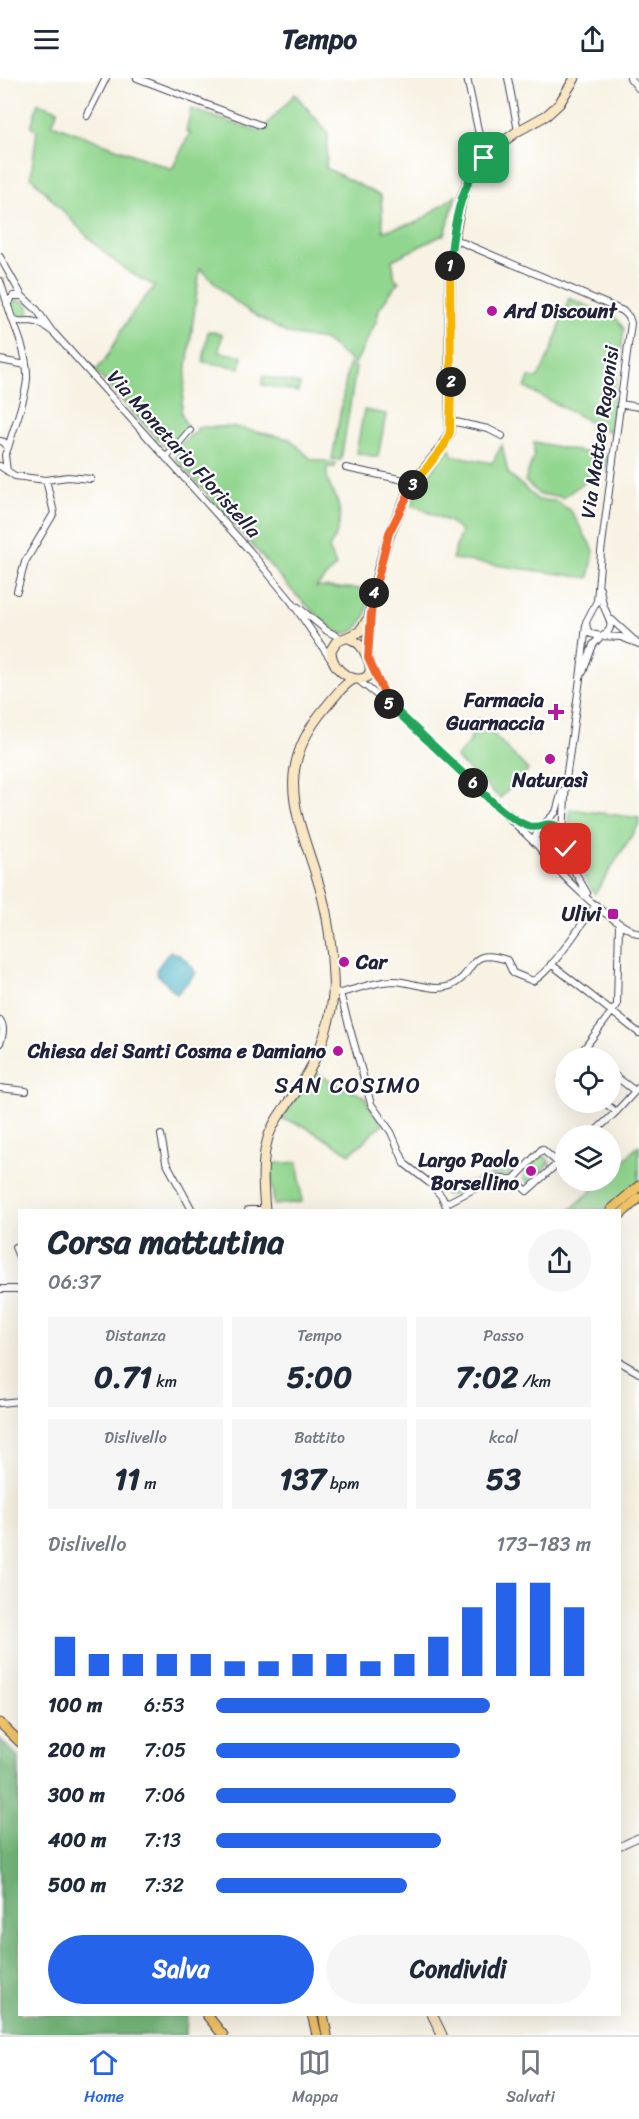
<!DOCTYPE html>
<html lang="it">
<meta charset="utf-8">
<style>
:root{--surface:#fff;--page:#f6f6f7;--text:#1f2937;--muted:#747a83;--line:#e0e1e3;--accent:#2563eb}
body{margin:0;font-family:Sriracha,sans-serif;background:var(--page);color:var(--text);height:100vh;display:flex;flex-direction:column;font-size:22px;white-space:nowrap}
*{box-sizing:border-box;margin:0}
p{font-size:20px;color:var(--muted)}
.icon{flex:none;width:33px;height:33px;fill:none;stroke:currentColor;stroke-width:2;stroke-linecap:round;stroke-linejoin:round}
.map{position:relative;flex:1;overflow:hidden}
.panel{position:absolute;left:18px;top:1131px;width:603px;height:807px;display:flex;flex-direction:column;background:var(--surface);border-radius:0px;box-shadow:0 6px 24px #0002}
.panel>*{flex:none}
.controls{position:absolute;left:555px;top:969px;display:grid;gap:12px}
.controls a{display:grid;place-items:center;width:66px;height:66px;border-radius:50%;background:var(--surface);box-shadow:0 6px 24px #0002;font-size:30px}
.pin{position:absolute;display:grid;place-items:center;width:51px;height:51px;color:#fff;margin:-26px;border-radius:12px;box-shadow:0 3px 9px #0006}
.km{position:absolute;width:30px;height:30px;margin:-15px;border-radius:50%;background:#222;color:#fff;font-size:16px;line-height:30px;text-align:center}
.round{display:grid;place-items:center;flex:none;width:63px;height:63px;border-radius:32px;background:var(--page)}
.summary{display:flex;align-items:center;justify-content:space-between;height:102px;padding:0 30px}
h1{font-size:33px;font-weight:700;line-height:45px}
.figures{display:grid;grid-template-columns:repeat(3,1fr);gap:9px;height:102px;padding:6px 30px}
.figures div{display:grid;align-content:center;border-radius:0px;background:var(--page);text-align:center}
.figures b{font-size:30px;font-weight:700}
.figures small{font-size:16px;font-weight:400}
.figures p{font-size:16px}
.chart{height:168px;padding:12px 30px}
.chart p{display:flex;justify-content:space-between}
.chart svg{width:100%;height:108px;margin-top:6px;stroke:var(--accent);stroke-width:6}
.primary-button{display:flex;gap:12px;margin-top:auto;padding:12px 30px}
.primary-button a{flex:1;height:69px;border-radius:36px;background:var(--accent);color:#fff;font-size:24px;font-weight:700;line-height:69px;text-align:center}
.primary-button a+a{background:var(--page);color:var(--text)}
ul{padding:0 30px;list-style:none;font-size:20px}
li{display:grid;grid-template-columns:96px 72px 1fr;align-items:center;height:45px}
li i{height:15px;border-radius:8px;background:var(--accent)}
header{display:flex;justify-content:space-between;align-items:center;height:78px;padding:0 30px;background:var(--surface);font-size:27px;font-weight:700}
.menu{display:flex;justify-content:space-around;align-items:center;height:84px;border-top:2px solid var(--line);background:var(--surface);font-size:16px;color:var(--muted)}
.menu a{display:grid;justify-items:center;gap:3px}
.menu .active{color:var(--accent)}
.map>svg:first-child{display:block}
.green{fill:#91d68e;stroke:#5a7c64;stroke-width:1.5}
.forest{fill:#74b779;stroke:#4b6c5a;stroke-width:1.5}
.water{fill:#47b1c6;stroke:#346a80;stroke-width:1.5}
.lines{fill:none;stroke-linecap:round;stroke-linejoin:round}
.street-casing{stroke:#424154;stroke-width:8}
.secondary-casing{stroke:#424154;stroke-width:11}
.primary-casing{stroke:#424154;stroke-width:11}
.street{stroke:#fff;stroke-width:6}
.secondary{stroke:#f9e7c3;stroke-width:9}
.primary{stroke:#f1c369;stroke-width:9}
.split-1-casing{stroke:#fff;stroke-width:12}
.split-2-casing{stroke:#fff;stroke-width:12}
.split-3-casing{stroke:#fff;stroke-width:12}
.split-4-casing{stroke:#fff;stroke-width:12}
.split-5-casing{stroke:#fff;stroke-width:12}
.split-6-casing{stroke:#fff;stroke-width:12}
.split-7-casing{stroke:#fff;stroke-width:12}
.split-1{stroke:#22a559;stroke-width:8}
.split-2{stroke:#f5b400;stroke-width:8}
.split-3{stroke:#f5b400;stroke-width:8}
.split-4{stroke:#f0652b;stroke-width:8}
.split-5{stroke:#f0652b;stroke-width:8}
.split-6{stroke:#22a559;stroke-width:8}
.split-7{stroke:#22a559;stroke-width:8}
.poi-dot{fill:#b5179e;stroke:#fff;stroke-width:2}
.labels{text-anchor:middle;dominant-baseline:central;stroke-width:4.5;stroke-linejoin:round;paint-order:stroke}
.poi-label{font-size:20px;font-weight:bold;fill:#22223b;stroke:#fff;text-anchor:end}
.street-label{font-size:20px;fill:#22223b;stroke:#fff}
.quarter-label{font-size:22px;letter-spacing:1.5px;fill:#22223b;stroke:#fff}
</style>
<header><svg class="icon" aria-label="menu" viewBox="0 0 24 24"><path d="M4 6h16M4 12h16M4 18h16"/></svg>Tempo<svg class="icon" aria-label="share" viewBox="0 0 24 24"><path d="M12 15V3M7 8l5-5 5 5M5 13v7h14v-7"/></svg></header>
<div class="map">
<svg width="639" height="1957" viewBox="0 0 639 1957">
<rect width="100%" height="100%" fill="#fff"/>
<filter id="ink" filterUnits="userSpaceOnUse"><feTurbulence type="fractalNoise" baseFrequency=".0167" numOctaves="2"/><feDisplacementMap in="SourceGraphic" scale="12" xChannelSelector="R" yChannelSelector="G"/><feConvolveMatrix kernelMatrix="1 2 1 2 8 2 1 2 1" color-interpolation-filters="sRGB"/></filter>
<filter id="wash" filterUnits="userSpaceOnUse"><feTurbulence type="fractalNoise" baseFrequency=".008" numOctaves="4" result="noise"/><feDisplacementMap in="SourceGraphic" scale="24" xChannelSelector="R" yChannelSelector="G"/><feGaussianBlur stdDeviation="1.35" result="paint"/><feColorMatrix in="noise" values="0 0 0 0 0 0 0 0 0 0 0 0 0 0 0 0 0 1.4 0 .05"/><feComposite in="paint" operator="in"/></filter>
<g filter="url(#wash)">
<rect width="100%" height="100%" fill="#f7f2e3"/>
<!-- green -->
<path class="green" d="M295,16L328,55L326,90L381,118L383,153L418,144L456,117L445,156L392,182L395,201L399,203L379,231L377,242L355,286L324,262L288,256L250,234L230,220L200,190L181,334L187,349L172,369L167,371L95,293C109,280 114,265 123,250C132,235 143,221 155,208C106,187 68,136 31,99L37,52L31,49L38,25L58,32L52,46L172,91L190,55L186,53L191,31L260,54Z
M569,220L617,241L624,251L610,354L525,310L529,299L538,300L552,271Z
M15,222L24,224L29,230L28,240H17L14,238L11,227Z
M208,253L222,256L219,274L242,278L240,290L203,284Z
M349,285L356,290L341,382L332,381Z
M263,298L300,306L298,314L262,307Z
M364,332L386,336L378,379L356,375Z
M197,349H234L290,361L311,381L336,385L335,389H327C325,408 336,414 339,430C342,445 337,458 329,470L336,488L316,509L370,511L366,537L356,552L345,556L334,553L296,517L176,381C175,370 188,358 197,353Z
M534,364L607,379L605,390L562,420L558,418L540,417L525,403L534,377Z
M502,367L508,395L538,422L556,423L571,433L594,473L589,500L452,481L461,454L450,444L410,426L420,407L450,370L452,377L492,385Z
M478,640L528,692L500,720L456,680L469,665Z
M570,731L639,740V746L595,816C575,787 567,768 570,731Z
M313,994L365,1019L368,1026L383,1046L350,1076L304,1048L282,1041Z
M639,1067V1103L605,1132H570L603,1103L610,1102L611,1095Z
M541,1078L546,1079L550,1085L527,1104L523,1101L524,1095Z
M298,1084L302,1124L274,1127L270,1086Z
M511,1085H517L518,1089L509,1098H494L472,1108L470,1106L467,1108L468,1110C458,1115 449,1122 440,1113L490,1098Z"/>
<!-- forest -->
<path class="forest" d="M0,1661L19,1680L20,1936L187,1937L186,1957H0Z"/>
<!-- water -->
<path class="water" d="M170,873C182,877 190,884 196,895L177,916L157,896L156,892Z"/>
</g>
<g filter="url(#ink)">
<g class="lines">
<defs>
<path id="street" d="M137,0L260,47
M467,0L484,80
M508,0L518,53
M630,0L639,11
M87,38L106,0
M454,161L623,233L629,239L631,245L601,474L597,523L586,544L587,551L591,556L601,558
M0,179L22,218L37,232L51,252
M0,203L12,240C19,245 23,243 31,243C40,244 47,249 54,255L249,472L291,523L332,583
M7,226L13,218H22
M0,282L26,287
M620,326L639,329
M451,343L488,351L502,358
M0,363L4,364L8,370L5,377L7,393
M8,370C14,347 25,325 27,301C28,280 19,259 12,240
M166,380L190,352
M0,388L15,398L46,402L54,435L25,484L17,513
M346,390L414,404
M46,402L68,399L91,401
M600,511C601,516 602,522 603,526C607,539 617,548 604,557
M298,529L327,553L343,561
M612,542L635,563
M586,547L580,601L566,701L563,756L572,789L587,815
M371,588L388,625
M583,594L593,567L601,558L621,559L639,566
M358,602L388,626L428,662L537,767C561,798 603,840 639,856
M505,733C512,738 519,744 527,748C541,754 554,738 563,756
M543,747L556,734L562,713
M537,767L535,759L540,749
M541,771L548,774L556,773L563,762
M551,886L639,955
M333,913L340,915C357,911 377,903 394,903C412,904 433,914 450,908C477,897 465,868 507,882L513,895L533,903C552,893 581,846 596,827
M340,915L371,1026L391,1054L405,1086L432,1107L442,1119L448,1132
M0,942C5,949 3,957 0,965
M583,972L593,980
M577,980L617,927L619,846
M610,994L635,1013
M562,999L566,994
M0,1010L26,1013
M604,1024L616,1034
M161,1057L166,1084L192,1132
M590,1058L616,1034L639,1009
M445,1126L493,1101H514L527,1113L558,1085L542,1071L514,1101
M248,1132H265
M15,1169L20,1181
M0,1211H20
M620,1284L639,1295
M0,1325L20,1323
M620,1768L639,1759"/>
<path id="secondary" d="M348,560C358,563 363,569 367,579C383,614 331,604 331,572L336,564L359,554L370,538
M368,581C365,524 385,455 413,407C424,388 441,375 450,354V180L462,119L469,101L478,87L490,73L518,53L547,37L559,26L575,0
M265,1132C263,1109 261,1083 268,1060C273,1043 286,1028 296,1014C318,982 336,938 333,898C332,871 329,844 322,817C302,744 268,698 325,630C334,620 342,607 354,601
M432,1936L442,1957"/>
<path id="primary" d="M611,1132L639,1108
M620,1137L639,1120
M0,1645L20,1664
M206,1936L223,1957
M312,1936L317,1957
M323,1936L327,1957"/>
</defs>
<!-- street casing -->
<use href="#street" class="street-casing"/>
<!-- secondary casing -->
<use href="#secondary" class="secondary-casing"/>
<!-- primary casing -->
<use href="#primary" class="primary-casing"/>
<!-- street -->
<use href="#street" class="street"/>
<!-- secondary -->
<use href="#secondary" class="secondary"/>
<!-- primary -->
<use href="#primary" class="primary"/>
</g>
</g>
<g class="lines" filter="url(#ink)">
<defs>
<path id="split-1" d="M450,188C452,154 460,106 484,80"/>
<path id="split-2" d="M450,188L451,304"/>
<path id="split-3" d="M413,407L444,368L450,354L451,304"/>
<path id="split-4" d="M374,515L389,455L413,407"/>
<path id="split-5" d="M374,515L371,536L368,580L389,626"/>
<path id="split-6" d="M389,626L473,705"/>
<path id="split-7" d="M473,705C487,719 508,741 528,748C539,752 550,741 559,750C564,755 564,765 566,771"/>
</defs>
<!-- split-1 casing -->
<use href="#split-1" class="split-1-casing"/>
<!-- split-2 casing -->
<use href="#split-2" class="split-2-casing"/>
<!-- split-3 casing -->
<use href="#split-3" class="split-3-casing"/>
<!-- split-4 casing -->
<use href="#split-4" class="split-4-casing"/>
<!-- split-5 casing -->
<use href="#split-5" class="split-5-casing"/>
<!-- split-6 casing -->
<use href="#split-6" class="split-6-casing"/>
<!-- split-7 casing -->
<use href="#split-7" class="split-7-casing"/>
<!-- split-1 -->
<use href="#split-1" class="split-1"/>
<!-- split-2 -->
<use href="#split-2" class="split-2"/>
<!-- split-3 -->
<use href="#split-3" class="split-3"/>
<!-- split-4 -->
<use href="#split-4" class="split-4"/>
<!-- split-5 -->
<use href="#split-5" class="split-5"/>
<!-- split-6 -->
<use href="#split-6" class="split-6"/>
<!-- split-7 -->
<use href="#split-7" class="split-7"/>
</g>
<!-- markers -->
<g class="poi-dot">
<circle cx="492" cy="233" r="6"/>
<path d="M553 625h6v6h6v6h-6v6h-6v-6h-6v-6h6z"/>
<circle cx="550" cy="681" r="6"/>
<rect x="607" y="830" width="12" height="12" rx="3"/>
<circle cx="344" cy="884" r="6"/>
<circle cx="338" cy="973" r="6"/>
<circle cx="531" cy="1093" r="6"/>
</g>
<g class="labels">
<!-- poi labels -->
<g class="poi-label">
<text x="504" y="233" text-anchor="start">Ard Discount</text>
<text x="544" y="622">Farmacia<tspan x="544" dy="23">Guarnaccia</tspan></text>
<text x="550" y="702" text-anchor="middle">Naturasì</text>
<text x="601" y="836">Ulivi</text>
<text x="356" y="884" text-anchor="start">Car</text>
<text x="326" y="973">Chiesa dei Santi Cosma e Damiano</text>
<text x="519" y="1082">Largo Paolo<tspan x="519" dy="23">Borsellino</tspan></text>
</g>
<!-- street labels -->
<g class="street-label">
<text transform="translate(600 354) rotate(-82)">Via Matteo Ragonisi</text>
<text transform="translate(184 376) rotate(48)">Via Monetario Floristella</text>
</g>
<!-- quarter labels -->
<g class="quarter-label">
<text x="348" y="1007">SAN COSIMO</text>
</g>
</g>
</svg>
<div class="controls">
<a><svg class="icon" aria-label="locate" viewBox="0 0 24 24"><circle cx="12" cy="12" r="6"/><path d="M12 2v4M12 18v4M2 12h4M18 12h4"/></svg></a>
<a><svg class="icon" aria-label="layers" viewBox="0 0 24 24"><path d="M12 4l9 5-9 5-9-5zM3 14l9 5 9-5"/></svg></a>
</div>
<div class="pin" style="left:484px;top:80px;background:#1e9e55"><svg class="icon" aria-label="arrive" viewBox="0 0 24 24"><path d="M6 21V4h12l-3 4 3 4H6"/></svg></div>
<div class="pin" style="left:566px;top:771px;background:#d93025"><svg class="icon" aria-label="check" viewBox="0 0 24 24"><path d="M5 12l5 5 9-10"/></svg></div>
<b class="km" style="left:450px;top:188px">1</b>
<b class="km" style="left:451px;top:304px">2</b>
<b class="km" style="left:413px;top:407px">3</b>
<b class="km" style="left:374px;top:515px">4</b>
<b class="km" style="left:389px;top:626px">5</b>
<b class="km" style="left:473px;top:705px">6</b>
<section class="panel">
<div class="summary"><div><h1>Corsa mattutina</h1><p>06:37</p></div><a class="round"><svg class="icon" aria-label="share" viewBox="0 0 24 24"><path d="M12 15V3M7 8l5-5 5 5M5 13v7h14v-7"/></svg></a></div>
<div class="figures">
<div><p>Distanza</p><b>0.71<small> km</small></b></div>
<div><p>Tempo</p><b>5:00</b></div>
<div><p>Passo</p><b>7:02<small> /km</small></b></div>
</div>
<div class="figures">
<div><p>Dislivello</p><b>11<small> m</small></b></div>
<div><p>Battito</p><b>137<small> bpm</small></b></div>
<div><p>kcal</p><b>53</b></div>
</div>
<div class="chart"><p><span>Dislivello</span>173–183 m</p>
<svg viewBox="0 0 160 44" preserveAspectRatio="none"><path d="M5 44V28M15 44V35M25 44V35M35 44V35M45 44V35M55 44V38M65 44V38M75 44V35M85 44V35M95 44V38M105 44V35M115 44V28M125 44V16M135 44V6M145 44V6M155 44V16"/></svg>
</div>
<ul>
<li><b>100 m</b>6:53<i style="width:73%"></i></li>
<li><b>200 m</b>7:05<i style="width:65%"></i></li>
<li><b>300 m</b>7:06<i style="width:64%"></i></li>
<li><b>400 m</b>7:13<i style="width:60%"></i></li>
<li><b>500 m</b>7:32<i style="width:51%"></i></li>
</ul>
<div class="primary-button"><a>Salva</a><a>Condividi</a></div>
</section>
</div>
<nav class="menu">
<a class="active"><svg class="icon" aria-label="home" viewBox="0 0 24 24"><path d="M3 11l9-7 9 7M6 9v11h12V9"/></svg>Home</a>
<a><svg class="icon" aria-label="map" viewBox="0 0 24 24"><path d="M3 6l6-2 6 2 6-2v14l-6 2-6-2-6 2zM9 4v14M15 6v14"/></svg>Mappa</a>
<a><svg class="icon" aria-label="saved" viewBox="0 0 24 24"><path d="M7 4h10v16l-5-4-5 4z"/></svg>Salvati</a>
</nav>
